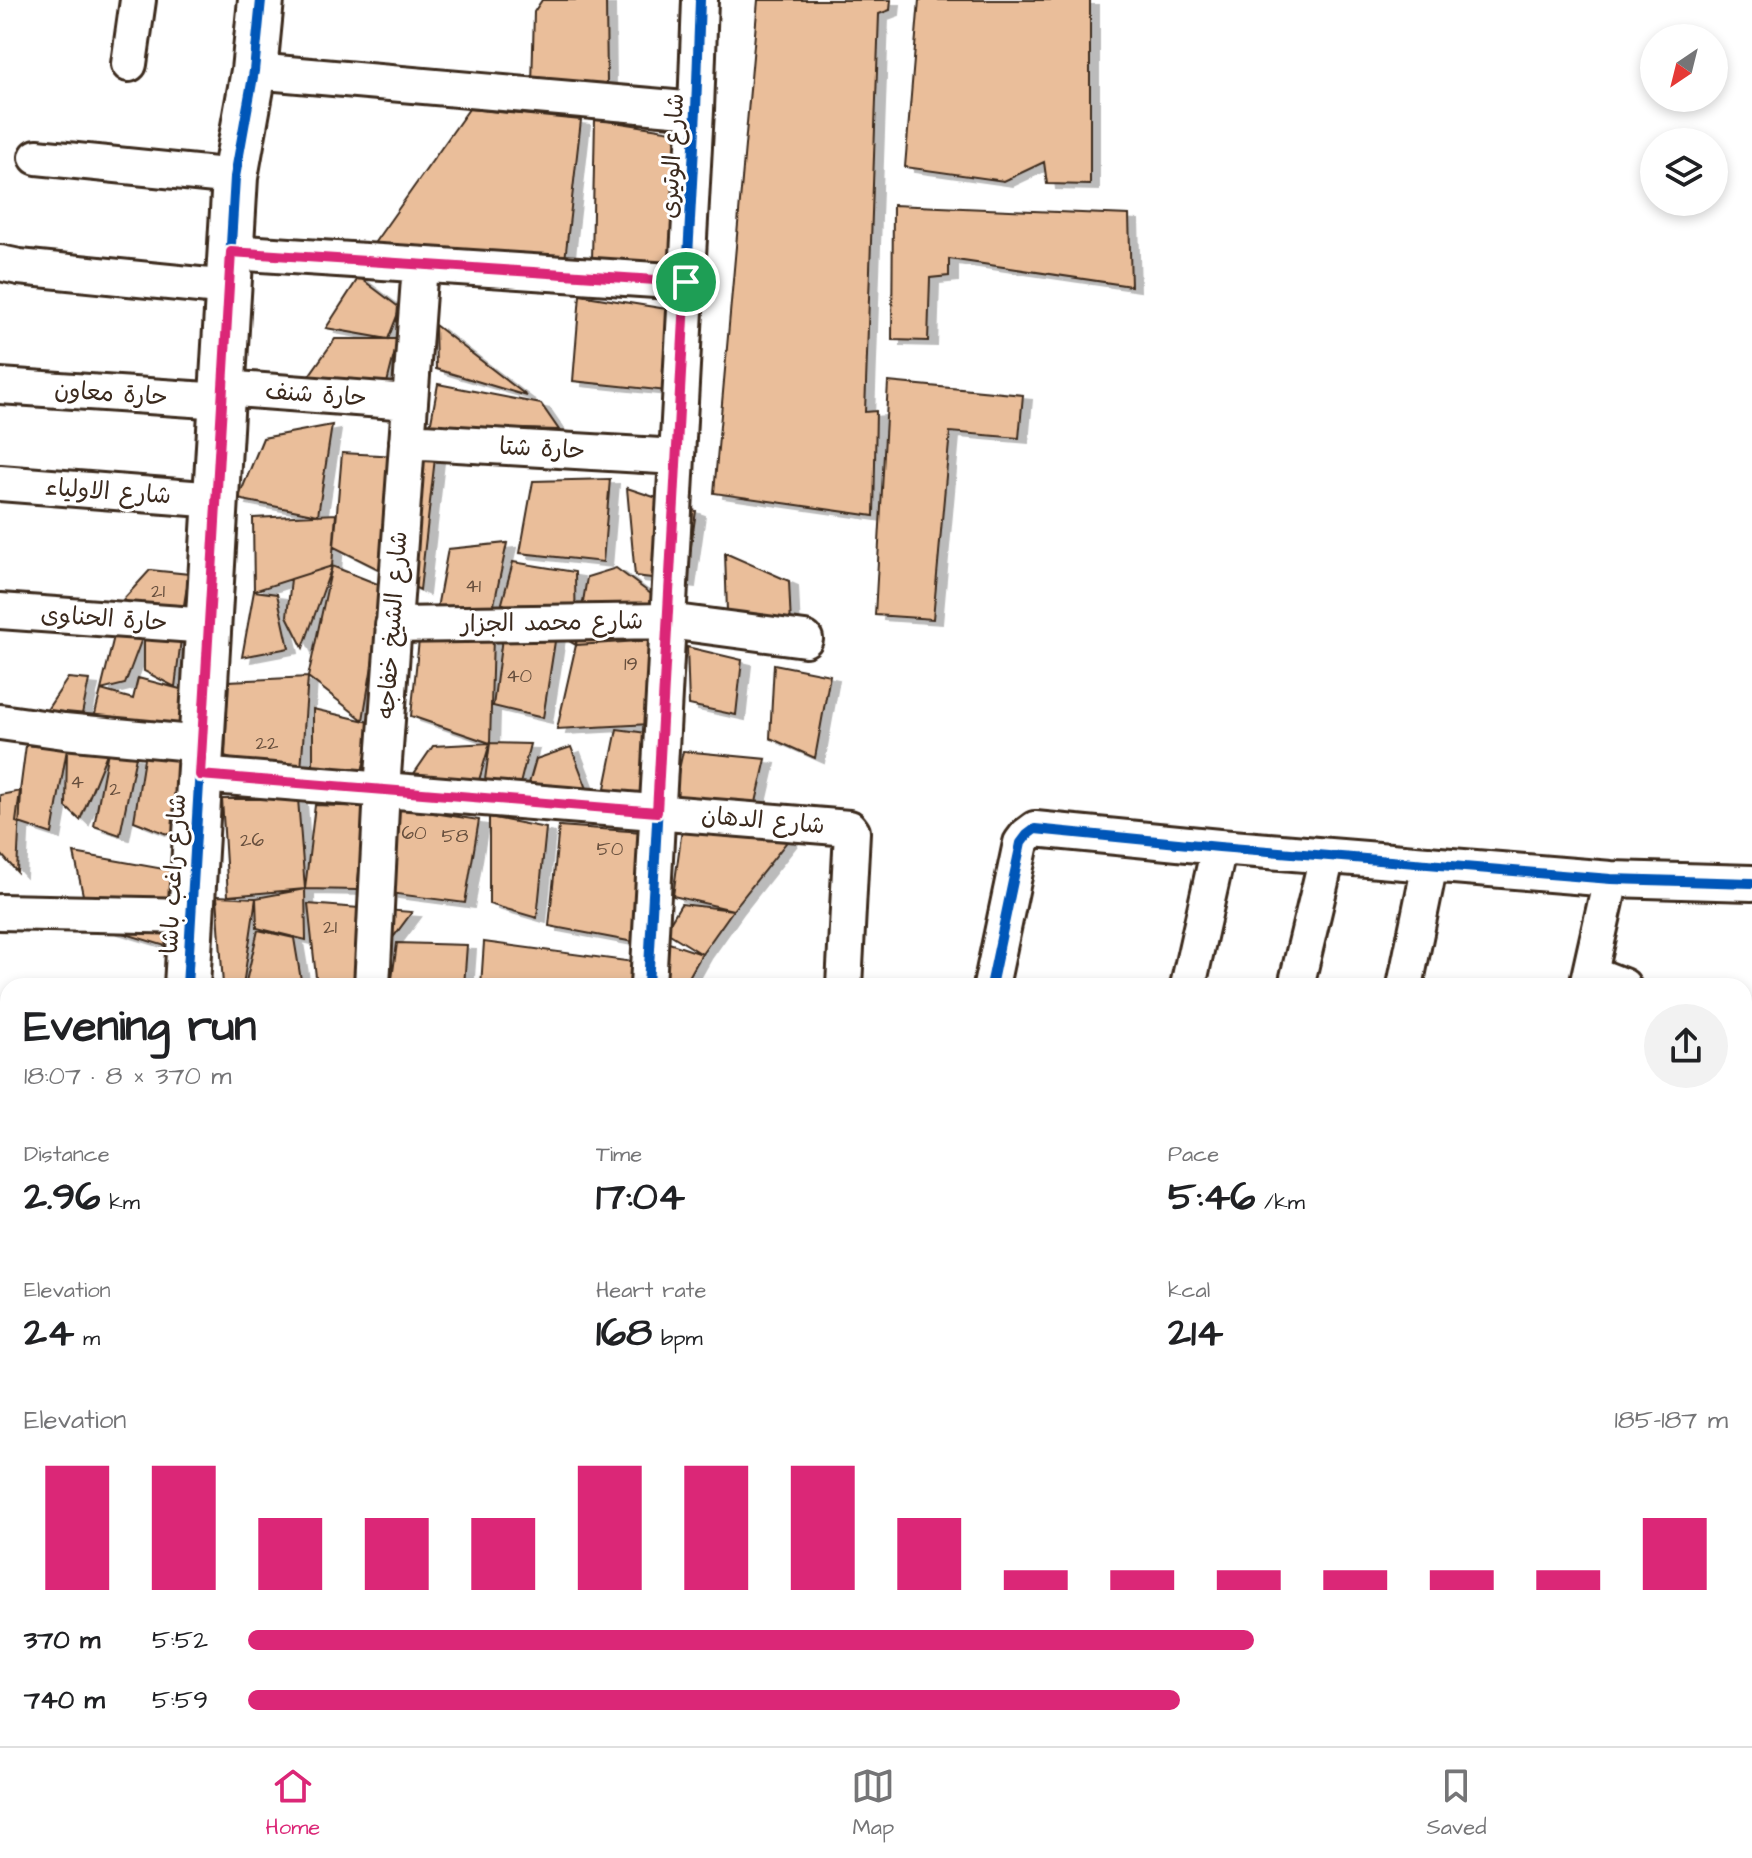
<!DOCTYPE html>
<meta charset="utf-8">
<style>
:root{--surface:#fff;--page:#f2f2f2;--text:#202124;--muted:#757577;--line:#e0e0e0;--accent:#db2777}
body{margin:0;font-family:"Architects Daughter","Playpen Sans Arabic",sans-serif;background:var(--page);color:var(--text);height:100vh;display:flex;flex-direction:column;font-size:30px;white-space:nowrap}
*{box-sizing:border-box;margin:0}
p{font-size:26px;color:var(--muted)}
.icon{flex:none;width:44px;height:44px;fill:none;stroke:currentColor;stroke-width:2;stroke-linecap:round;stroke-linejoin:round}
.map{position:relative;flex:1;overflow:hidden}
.drawer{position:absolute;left:0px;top:978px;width:1752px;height:768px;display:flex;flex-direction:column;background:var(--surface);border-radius:24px 24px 0 0;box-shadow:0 4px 12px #0003}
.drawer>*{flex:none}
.needle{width:52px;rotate:215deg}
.buttons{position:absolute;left:1640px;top:24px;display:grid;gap:16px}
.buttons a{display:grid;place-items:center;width:88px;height:88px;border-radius:50%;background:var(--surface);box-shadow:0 4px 12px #0003;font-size:40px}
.pin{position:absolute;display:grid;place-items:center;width:68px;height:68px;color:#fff;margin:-34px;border:4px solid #fff;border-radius:50%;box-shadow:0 2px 8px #0007}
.round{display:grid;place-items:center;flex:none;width:84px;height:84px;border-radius:42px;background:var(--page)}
.overview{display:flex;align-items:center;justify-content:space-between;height:136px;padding:0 24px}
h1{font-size:44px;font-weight:800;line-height:60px}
.stats{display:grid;grid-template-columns:repeat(3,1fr);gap:12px;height:136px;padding:8px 24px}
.stats div{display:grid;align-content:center}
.stats b{font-size:40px;font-weight:800}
.stats small{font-size:22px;font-weight:400}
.stats p{font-size:22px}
.chart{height:224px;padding:16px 24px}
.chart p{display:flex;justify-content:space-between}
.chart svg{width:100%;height:144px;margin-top:8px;stroke:var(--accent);stroke-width:6}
ul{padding:0 24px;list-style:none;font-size:26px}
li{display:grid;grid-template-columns:128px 96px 1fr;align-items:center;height:60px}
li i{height:20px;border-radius:10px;background:var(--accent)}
.dock{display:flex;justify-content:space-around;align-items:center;height:112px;border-top:2px solid var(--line);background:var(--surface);font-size:22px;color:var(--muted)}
.dock a{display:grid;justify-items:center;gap:4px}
.dock .selected{color:var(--accent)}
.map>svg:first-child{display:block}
.building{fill:#eabe9a;stroke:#3b2a1e;stroke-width:2;filter:url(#shadow)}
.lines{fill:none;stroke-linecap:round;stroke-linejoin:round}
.street-casing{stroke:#3b2a1e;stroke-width:40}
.secondary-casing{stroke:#3b2a1e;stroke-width:50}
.street{stroke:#fff;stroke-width:34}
.secondary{stroke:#fff;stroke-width:44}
.cycleway-casing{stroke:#fff;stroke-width:15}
.cycleway{stroke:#0057b8;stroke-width:10}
.route-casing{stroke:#fff;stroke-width:16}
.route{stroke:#db2777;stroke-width:10}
.labels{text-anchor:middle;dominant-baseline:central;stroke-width:6;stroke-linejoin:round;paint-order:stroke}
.number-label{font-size:20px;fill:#674f3d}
.street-label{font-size:24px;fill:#3b2a1e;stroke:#fff}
</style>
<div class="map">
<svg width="1752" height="1746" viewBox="0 0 1752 1746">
<defs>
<filter id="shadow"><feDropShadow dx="9" dy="5" stdDeviation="0" flood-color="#0004"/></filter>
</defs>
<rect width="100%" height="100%" fill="#fff"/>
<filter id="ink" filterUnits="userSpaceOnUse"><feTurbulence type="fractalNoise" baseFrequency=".0125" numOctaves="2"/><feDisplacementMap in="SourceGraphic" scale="16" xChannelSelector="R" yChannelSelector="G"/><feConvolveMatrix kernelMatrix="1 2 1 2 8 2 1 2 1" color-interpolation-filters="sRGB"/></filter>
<g filter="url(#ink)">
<!-- building -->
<path class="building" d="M542,0H606L607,84L532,85L534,12Z
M758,0H891L890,10L879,14L865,412L876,411L874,516L714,493Z
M919,0H1090V185L1047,184L1044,162L1004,181L905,167Z
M469,109L581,120L565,260L370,249Z
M595,119L685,133L678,273L592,260Z
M893,205L1129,215L1131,286L949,259V276L930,278L928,341L892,340Z
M359,277L400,308L388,339L326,328Z
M580,295L685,312L667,320V391L573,381Z
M435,325L527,396L436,369Z
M335,339H398L386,387L306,380Z
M888,382L1023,395L1019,438L950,432L933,619L875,615Z
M438,384L541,404L559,430L430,427Z
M332,425L318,515L238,499L263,438Z
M342,453L435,458L420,590L334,547Z
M610,479L603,562L520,553L533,481Z
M627,488L696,511L686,582L635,576Z
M336,514L332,566L254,591L253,518Z
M507,543L492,614L437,608L448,549Z
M725,553L789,581L791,626L727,612Z
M513,562L575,572L576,645L502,603Z
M332,566L385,587L363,720L308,677Z
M332,566L303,648L287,616L291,579Z
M616,568L651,594L656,640L576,645L587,577Z
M150,570L189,574L183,611L120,603Z
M254,591L277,594L289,648L242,657Z
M115,632L144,633L125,684L101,690Z
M144,633L181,639L175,687L144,671Z
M556,635L543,718L493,706L502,638Z
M493,636L490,743L411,716L419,640Z
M656,640L650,724L557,729L576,645Z
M687,647L742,660L736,715L689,705Z
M774,664L830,675L815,758L770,738Z
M308,677L300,783L225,757L228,681Z
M68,678L89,680L81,719L43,716Z
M138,678L184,690L179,728L93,722L101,690L133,699Z
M313,709L374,723L358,787L313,768Z
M617,729L662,735L643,811L604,793Z
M490,743L530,744L518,792L484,787Z
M490,743L474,797L411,778L433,746Z
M26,745L67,749L52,834L16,822Z
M571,747L594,807L528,787L536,759Z
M67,749L108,751L80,820L66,807Z
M108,751L136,756L120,835L94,826Z
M683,751L766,759L754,811L673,797Z
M145,752L177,756L180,839L134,821Z
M21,791L17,872L0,853V795Z
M222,799H298L305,889L228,896Z
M315,805L366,807L357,890L305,889Z
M394,807L479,820L465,903L389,893Z
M489,817L546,828L537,918L489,904Z
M559,826L643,832L639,943L549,926Z
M682,829L793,834L733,910L673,896Z
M74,853L175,871L172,948L89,923Z
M305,889L306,940L257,928L256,898Z
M217,896L256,898L243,986L223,985Z
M308,904L412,912L357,986H317Z
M681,904L733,910L702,954L665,931Z
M258,930L294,938L302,986H245Z
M660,940L702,954L684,986H666Z
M484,942L649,964L646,986H481Z
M397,943L467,945L464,986H391Z"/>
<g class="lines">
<defs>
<path id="street" d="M129,64L138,0
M254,71L696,110
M37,157L235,177
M231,252L686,282
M0,263L19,267L229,288
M0,386L222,401
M223,388L409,402
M407,441L677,457
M0,483L217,500
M0,611L209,626
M393,625L668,621L805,639
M0,722L64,731L202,744
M200,775L849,828L852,832L844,986
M0,912L192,916
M1590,973L1623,986
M372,986L382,789L420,265
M648,986L696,110L700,0
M991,986L1021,843L1027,835L1035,829L1219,847L1611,879L1752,883
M1188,986L1219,847
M1296,986L1327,856
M1405,986L1430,864
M1587,986L1611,879
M1744,1032L1752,1035
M0,1149L4,1065
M1744,1202L1752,1205
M0,1274H8
M1744,1367L1752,1369
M1744,1567L1752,1543
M0,1645L8,1646
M1744,1706L1752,1708
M1274,1738L1303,1746
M335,1746L336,1738
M496,1746L497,1738
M632,1746V1738
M805,1746V1738
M1084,1746V1738
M1413,1746L1415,1738
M1675,1746L1679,1738"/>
<path id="secondary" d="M187,986L235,177L254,71L261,0
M150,1746V1738"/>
</defs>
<!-- street casing -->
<use href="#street" class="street-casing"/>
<!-- secondary casing -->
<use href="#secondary" class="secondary-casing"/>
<!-- street -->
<use href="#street" class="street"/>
<!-- secondary -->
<use href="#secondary" class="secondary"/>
<defs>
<path id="cycleway" d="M187,986L235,177L254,71L261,0
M648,986L696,110L700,0
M991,986L1021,843L1027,835L1035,829L1219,847L1611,879L1752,883"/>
</defs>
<!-- cycleway casing -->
<use href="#cycleway" class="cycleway-casing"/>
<!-- cycleway -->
<use href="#cycleway" class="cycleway"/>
</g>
</g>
<g class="lines" filter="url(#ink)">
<defs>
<path id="route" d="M231,252L686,282L657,812L200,775Z"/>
</defs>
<!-- route casing -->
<use href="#route" class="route-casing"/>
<!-- route -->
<use href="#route" class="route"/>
</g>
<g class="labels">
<!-- number labels -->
<g class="number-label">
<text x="473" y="586">41</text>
<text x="158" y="591">21</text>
<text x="631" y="664">19</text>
<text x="519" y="676">40</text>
<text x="267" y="743">22</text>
<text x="77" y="782">4</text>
<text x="115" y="789">2</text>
<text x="414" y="833">60</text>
<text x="455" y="836">58</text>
<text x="252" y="840">26</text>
<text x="610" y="849">50</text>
<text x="330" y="927">21</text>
</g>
<!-- street labels -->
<g class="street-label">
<text transform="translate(673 156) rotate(-87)">شارع الوتيرى</text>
<text transform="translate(111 394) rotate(4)">حارة معاون</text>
<text transform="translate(316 395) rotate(4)">حارة شنف</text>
<text transform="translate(542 449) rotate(3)">حارة شتا</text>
<text transform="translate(108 492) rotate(4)">شارع الاولياء</text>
<text transform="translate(104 619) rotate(4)">حارة الحناوى</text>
<text transform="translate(552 623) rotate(-1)">شارع محمد الجزار</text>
<text transform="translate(393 625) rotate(-86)">شارع الشيخ خفاجه</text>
<text transform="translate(763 821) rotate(5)">شارع الدهان</text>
<text transform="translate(174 874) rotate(-87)">شارع راغب باشا</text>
</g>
</g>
</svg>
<div class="buttons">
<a><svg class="needle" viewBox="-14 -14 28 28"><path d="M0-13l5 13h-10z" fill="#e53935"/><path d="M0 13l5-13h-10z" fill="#757577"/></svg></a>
<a><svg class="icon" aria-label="layers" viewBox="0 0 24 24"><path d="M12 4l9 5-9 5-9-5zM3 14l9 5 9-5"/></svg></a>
</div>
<div class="pin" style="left:686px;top:282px;background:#1e9e55"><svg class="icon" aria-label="arrive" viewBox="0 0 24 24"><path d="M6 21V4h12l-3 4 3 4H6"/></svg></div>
<section class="drawer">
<div class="overview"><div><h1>Evening run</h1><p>18:07 · 8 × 370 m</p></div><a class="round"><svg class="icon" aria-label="share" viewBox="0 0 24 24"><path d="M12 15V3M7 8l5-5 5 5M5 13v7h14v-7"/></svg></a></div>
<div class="stats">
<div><p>Distance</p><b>2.96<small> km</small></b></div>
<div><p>Time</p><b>17:04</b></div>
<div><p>Pace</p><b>5:46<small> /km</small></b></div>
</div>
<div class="stats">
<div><p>Elevation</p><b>24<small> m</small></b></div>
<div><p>Heart rate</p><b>168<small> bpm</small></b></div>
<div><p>kcal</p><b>214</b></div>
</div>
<div class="chart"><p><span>Elevation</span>185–187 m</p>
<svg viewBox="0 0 160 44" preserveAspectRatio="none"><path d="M5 44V6M15 44V6M25 44V22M35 44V22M45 44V22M55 44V6M65 44V6M75 44V6M85 44V22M95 44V38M105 44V38M115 44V38M125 44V38M135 44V38M145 44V38M155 44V22"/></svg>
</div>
<ul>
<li><b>370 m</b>5:52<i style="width:68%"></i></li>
<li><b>740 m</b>5:59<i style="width:63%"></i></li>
</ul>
</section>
</div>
<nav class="dock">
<a class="selected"><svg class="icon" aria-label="home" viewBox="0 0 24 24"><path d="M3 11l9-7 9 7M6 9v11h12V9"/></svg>Home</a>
<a><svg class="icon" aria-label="map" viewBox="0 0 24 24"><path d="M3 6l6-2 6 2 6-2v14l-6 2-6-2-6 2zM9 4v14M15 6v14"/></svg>Map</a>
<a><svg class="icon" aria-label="saved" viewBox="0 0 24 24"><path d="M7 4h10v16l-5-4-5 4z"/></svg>Saved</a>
</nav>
